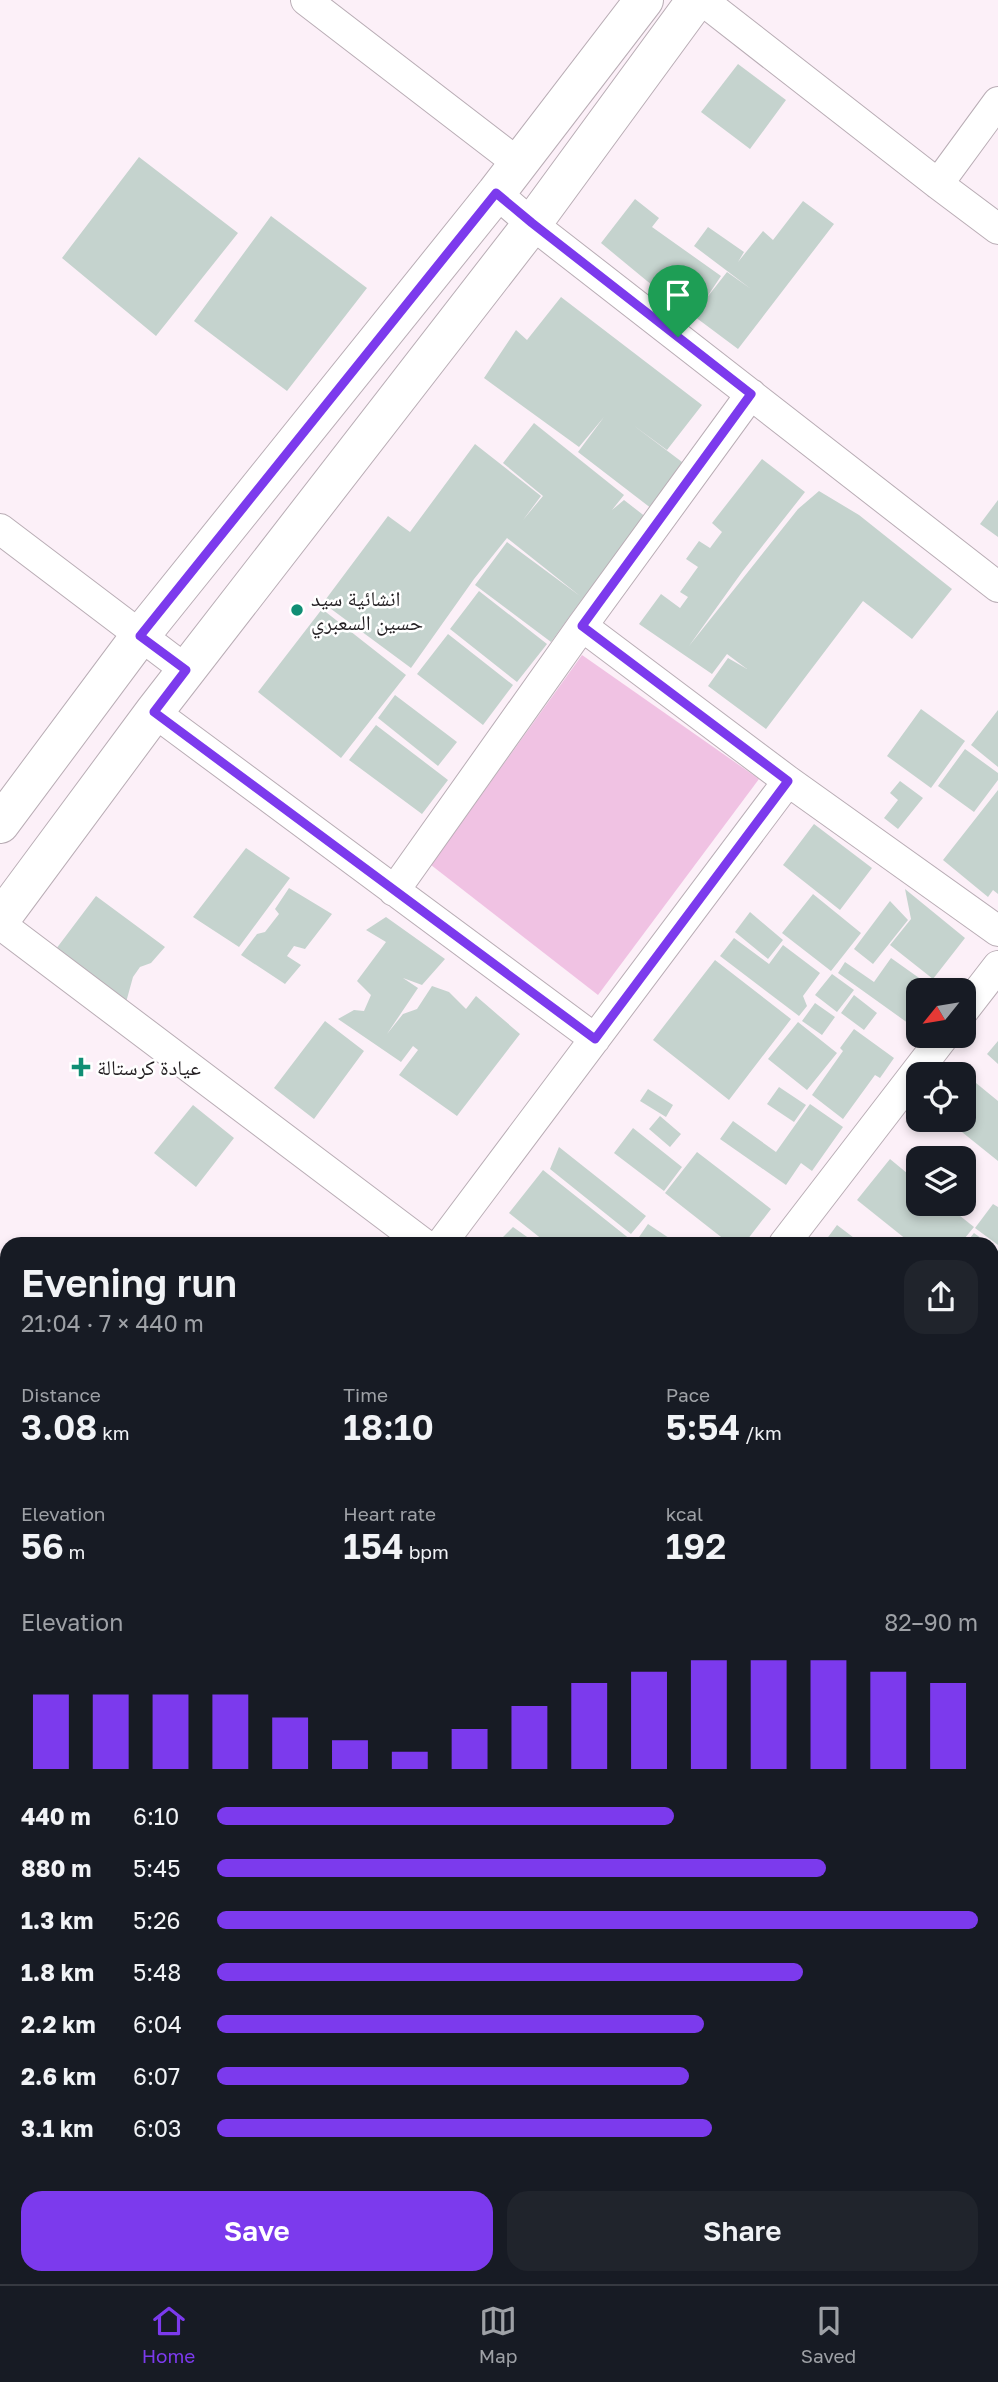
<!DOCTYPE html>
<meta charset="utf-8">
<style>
:root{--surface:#171b24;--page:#20242c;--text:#f1f3f6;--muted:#9ea1a6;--line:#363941;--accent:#7c3aed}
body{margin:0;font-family:"Golos Text","Noto Naskh Arabic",sans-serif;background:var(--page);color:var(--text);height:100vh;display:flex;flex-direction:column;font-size:26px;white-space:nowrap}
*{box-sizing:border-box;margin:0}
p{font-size:23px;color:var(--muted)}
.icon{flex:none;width:38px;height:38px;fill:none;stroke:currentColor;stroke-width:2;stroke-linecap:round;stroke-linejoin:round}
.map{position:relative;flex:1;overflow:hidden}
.panel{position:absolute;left:0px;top:1237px;width:999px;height:1048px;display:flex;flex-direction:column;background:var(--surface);border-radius:21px 21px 0 0;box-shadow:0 4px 10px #0003}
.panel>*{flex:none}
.needle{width:46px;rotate:240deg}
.controls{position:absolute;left:906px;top:978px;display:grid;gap:14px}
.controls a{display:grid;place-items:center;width:70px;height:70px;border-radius:14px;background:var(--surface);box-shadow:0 4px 10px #0003;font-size:35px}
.pin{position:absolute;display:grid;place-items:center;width:60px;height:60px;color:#fff;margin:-72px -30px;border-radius:50% 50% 50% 0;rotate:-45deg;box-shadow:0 0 7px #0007}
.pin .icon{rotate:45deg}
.round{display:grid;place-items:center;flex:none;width:74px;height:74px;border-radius:21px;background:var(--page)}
.headline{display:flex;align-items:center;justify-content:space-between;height:119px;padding:0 21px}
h1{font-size:38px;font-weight:600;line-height:52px}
.stats{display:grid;grid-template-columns:repeat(3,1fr);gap:10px;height:119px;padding:7px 21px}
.stats div{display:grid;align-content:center}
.stats b{font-size:35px;font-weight:600}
.stats small{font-size:19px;font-weight:400}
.stats p{font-size:19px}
.chart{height:196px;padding:14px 21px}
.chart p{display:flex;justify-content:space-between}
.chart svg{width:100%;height:126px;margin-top:7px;stroke:var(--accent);stroke-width:6}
.primary-button{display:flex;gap:14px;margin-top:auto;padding:14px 21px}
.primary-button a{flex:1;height:80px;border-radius:21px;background:var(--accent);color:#fff;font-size:28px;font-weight:600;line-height:80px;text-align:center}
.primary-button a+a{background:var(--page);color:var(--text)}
ul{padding:0 21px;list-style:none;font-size:23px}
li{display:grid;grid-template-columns:112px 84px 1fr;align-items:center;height:52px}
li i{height:18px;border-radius:9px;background:var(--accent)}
.menu{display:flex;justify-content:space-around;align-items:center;height:98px;border-top:2px solid var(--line);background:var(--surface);font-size:19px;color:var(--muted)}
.menu a{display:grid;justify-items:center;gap:4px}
.menu .on{color:var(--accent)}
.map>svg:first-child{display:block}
.green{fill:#f0c2e3}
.building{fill:#c5d3ce}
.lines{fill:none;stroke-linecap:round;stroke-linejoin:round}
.street-casing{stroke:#b9adb5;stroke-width:32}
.secondary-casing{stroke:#b9adb5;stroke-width:40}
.street{stroke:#fff;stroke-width:30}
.secondary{stroke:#fff;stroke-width:38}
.route-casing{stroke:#fff;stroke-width:14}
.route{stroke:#7c3aed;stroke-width:9}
.poi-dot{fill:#108e74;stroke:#fff;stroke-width:2.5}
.labels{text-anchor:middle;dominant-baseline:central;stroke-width:5;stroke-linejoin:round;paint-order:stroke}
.poi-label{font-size:21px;fill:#221e21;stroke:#fff;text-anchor:start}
</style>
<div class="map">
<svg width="998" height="2284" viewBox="0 0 998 2284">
<rect width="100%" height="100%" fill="#fcf0f8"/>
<!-- green -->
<path class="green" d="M582,655L759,779L598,995L431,865Z"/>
<!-- building -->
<path class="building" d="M738,64L786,100L750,149L701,112Z
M139,157L238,233L156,336L62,258Z
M635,199L659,218L652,227L721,276L705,300L727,272L751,289L694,246L708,227L744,252L738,262L763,231L773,240L803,201L834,224L738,349L647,281L601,243Z
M271,216L367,288L287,391L194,321Z
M561,297L702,405L667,450L633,425L690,468L656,512L578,452L604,417L579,447L484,378L516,330L527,340Z
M534,423L624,495L612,510L624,500L651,521L588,602L583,598L551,642L475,585L507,542L580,596L507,538L474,579L411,668L323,603L388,516L410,532L475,444L541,496L523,520L543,496L503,463Z
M762,459L805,492L742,572L689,646L798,509L819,491L859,515L952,589L912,639L863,601L766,729L708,686L728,658L747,669L727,654L712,674L639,624L661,594L680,608L688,597L680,592L698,567L686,559L699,541L710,548L722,532L712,523Z
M998,500V537L980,524Z
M479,591L547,644L517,682L450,629Z
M322,609L406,675L341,758L258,692Z
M448,634L513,685L483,725L417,674Z
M395,695L457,742L438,766L378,718Z
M921,709L965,741L931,788L887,756Z
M998,710V767L971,745Z
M376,725L448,780L422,814L349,760Z
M965,749L998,773V780L974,812L938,786Z
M900,781L923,798L898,829L884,818L898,800L890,793Z
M998,790V894L993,890L988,897L943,860Z
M814,824L872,868L840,910L783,865Z
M246,848L290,878L239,947L193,917Z
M289,888L332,914L305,949L294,946L287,956L301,965L285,984L241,955L257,934L265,932L279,914L275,909Z
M905,889L965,938L933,979L890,945L911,919Z
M813,894L861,933L831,971L782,933Z
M96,896L165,947L151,963L140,967L133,977L125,1006L53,953Z
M890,901L908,920L873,964L854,949Z
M750,912L783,940L768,959L735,932Z
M386,917L445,959L422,985L403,978L418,988L387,1034L403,1014L417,1009L432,986L449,992L466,1009L476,996L520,1034L457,1116L399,1075L418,1050L413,1046L401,1062L338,1019L354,1010L364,1011L371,995L357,981L386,942L366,930Z
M734,938L769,964L783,945L820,973L803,996L807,1006L799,1016L720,956Z
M891,958L936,990H919V1031L838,973L845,962L874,982Z
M715,960L791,1019L729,1100L653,1040Z
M832,974L854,990L837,1012L815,995Z
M854,995L877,1013L864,1030L841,1013Z
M815,1003L835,1017L822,1035L802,1021Z
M325,1021L364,1051L314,1119L274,1088Z
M798,1022L837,1053L807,1090L768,1059Z
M854,1029L894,1058L880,1078L875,1075L843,1119L812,1095L843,1051L840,1048Z
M998,1041V1064L987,1054Z
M954,1065L998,1101V1161L947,1120H964V1074H946Z
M779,1087L806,1105L794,1122L767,1104Z
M648,1089L673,1105L666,1117L640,1101Z
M810,1104L843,1127L812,1171L801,1163L786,1185L720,1139L733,1121L776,1152Z
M193,1105L234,1138L196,1187L154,1153Z
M660,1116L681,1134L670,1147L649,1129Z
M633,1128L682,1167L664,1191L614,1153Z
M559,1147L646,1216L631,1234L550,1169Z
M697,1152L771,1209L744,1244H730L665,1193Z
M890,1159L919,1183V1204H945L974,1227L960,1244H912L857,1200Z
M543,1170L631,1240L627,1244H548L509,1213Z
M993,1204L998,1207V1245L975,1228Z
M648,1224L678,1244H642L637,1240Z
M837,1225L862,1244H823Z
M513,1227L537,1244H496Z
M974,1233L989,1244H965Z
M992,1247L998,1251V1309L992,1305Z
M992,1311L998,1315V1341L992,1348Z
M998,1538V1670L992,1665V1545Z
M992,1867L998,1871V1891L992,1899Z
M998,1904V1976L992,1971V1911Z
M998,2134V2151L992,2155V2135Z
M998,2198V2243L992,2251V2206Z
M994,2263L998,2266V2284H976L981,2278H992Z
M829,2278H881L887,2284H833L828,2281Z
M935,2278H969L965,2284H931Z"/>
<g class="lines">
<defs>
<path id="street" d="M306,0L518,163
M702,0L938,184L998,229
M938,184L998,102
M496,193L532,224L998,587
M0,529L186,670
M582,626L788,781L998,931
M154,712L595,1039
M394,891L582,626L751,394
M0,924L424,1244
M964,1010L998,966
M441,1244L788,781
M784,1244L944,1036
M0,1303L7,1308
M992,1381L998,1373
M992,1684L998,1688
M0,1699L7,1705
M0,1799L7,1789
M992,2052L998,2056
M0,2247L7,2238
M763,2278L770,2284
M309,2284L313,2278
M794,2284L797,2278"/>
<path id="secondary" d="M0,824L140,636L496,193L644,0
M0,920L154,712L532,224L696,0"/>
</defs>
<!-- street casing -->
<use href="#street" class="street-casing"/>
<!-- secondary casing -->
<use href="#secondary" class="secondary-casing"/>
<!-- street -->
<use href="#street" class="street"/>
<!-- secondary -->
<use href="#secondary" class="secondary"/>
</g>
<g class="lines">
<defs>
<path id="route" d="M496,193L532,223L751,394L582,626L788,781L595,1039L154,712L186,670L140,636Z"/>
</defs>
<!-- route casing -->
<use href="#route" class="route-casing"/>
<!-- route -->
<use href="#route" class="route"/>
</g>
<!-- markers -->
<g class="poi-dot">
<circle cx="297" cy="610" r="7"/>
<path d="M77.5 1056.5h7v7h7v7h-7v7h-7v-7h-7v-7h7z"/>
</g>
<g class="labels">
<!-- poi labels -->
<g class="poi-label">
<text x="311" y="598">انشائية سيد<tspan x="311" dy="24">حسين السعبري</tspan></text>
<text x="97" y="1067">عيادة كرستالة</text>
</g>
</g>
</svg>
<div class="controls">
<a><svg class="needle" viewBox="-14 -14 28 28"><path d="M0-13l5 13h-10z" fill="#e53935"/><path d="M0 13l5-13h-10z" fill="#9ea1a6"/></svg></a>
<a><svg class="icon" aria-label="locate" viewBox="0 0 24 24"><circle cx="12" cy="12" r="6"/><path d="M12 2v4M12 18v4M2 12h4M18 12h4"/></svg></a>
<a><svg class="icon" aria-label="layers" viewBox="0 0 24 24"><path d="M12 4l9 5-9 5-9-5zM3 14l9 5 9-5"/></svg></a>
</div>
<div class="pin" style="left:678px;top:337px;background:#1e9e55"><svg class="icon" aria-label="arrive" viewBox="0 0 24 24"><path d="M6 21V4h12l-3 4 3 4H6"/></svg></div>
<section class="panel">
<div class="headline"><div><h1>Evening run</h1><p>21:04 · 7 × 440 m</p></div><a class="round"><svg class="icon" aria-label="share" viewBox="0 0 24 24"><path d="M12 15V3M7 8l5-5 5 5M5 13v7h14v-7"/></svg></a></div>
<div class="stats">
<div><p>Distance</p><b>3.08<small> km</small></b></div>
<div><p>Time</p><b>18:10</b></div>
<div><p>Pace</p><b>5:54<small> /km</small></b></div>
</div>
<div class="stats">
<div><p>Elevation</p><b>56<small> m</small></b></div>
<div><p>Heart rate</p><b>154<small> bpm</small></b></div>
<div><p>kcal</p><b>192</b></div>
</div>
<div class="chart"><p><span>Elevation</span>82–90 m</p>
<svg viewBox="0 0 160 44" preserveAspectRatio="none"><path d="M5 44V18M15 44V18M25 44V18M35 44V18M45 44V26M55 44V34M65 44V38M75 44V30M85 44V22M95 44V14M105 44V10M115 44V6M125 44V6M135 44V6M145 44V10M155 44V14"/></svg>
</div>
<ul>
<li><b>440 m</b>6:10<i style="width:60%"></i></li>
<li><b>880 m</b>5:45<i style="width:80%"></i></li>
<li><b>1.3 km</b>5:26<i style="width:100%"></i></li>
<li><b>1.8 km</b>5:48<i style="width:77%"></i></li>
<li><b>2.2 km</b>6:04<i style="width:64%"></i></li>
<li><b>2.6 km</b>6:07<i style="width:62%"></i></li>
<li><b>3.1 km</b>6:03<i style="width:65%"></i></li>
</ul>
<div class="primary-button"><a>Save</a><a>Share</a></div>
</section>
</div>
<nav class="menu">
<a class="on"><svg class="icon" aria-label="home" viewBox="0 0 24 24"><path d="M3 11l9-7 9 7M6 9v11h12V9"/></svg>Home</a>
<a><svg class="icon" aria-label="map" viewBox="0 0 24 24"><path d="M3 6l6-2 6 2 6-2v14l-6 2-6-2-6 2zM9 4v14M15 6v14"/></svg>Map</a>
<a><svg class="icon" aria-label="saved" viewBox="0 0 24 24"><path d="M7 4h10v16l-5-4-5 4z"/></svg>Saved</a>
</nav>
